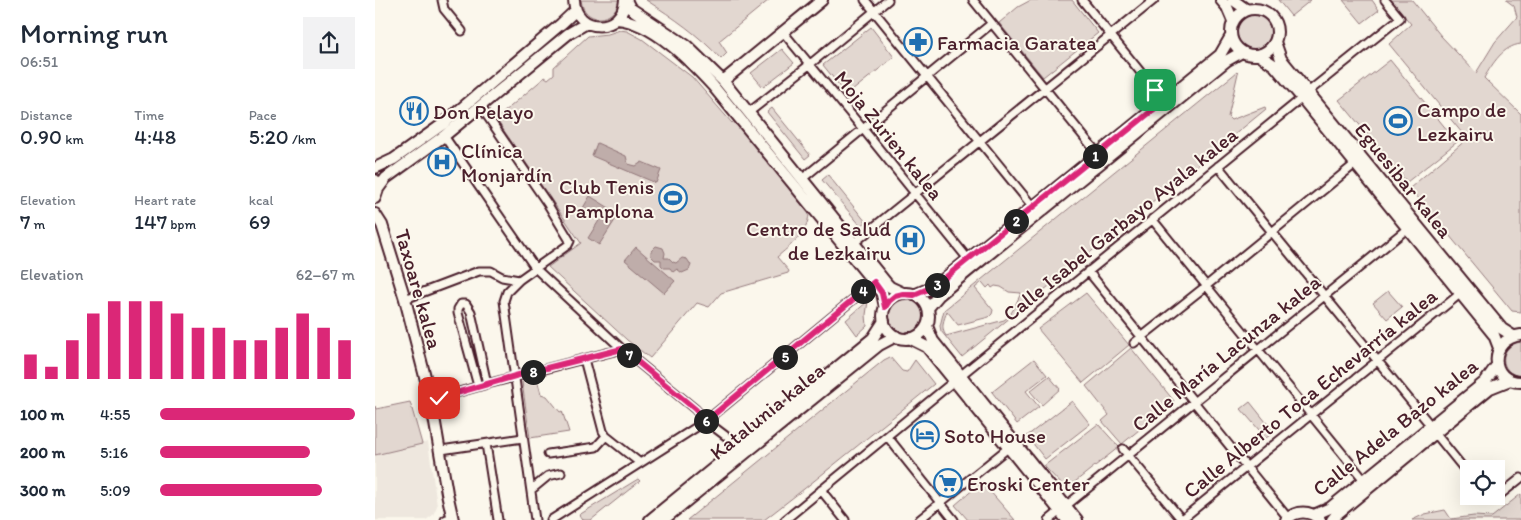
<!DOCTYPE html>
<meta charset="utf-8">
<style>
:root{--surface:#fff;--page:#f2f2f3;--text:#1f2937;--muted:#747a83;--accent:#db2777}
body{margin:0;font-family:Itim,sans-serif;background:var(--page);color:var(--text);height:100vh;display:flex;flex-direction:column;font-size:19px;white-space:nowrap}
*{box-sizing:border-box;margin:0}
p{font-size:16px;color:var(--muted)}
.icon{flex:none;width:28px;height:28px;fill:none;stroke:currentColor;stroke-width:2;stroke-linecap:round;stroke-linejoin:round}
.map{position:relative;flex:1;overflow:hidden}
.sheet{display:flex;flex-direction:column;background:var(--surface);width:375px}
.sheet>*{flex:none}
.fabs{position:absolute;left:1085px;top:460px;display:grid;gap:10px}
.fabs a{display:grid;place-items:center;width:45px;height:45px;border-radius:0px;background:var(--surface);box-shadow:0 5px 20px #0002;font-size:25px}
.pin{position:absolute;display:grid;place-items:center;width:42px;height:42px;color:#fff;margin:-21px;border-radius:10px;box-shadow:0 2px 8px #0006}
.km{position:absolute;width:25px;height:25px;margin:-12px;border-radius:50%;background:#222;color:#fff;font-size:14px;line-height:25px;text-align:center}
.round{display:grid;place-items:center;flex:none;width:52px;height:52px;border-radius:0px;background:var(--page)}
.headline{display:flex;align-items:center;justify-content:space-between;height:85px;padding:0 20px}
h1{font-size:28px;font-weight:600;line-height:38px}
.figures{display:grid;grid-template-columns:repeat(3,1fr);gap:8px;height:85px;padding:5px 20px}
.figures div{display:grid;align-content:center}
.figures b{font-size:21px;font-weight:600}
.figures small{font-size:14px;font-weight:400}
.figures p{font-size:14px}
.chart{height:140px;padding:10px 20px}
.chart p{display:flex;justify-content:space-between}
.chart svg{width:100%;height:90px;margin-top:5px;stroke:var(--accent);stroke-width:6}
ul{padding:0 20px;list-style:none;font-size:16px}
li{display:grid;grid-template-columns:80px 60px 1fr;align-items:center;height:38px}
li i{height:12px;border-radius:6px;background:var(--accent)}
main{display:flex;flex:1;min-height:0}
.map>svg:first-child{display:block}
.built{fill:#eee7de}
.green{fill:#e2d7d0;stroke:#967b7e;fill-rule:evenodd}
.water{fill:#bfadaa;stroke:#907477}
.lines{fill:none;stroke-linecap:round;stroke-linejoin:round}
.street-casing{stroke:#4a1f2b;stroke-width:11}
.secondary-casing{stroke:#4a1f2b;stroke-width:14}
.street{stroke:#fbf7ec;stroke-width:7}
.secondary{stroke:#fbf7ec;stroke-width:10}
.route-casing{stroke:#fff;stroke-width:10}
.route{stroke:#db2777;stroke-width:6}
.labels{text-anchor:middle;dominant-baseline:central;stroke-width:4;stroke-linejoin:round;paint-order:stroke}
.poi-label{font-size:21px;fill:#4a1f2b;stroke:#fbf7ec;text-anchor:start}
.street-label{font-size:21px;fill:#4a1f2b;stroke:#fbf7ec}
</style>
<main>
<section class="sheet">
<div class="headline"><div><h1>Morning run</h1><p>06:51</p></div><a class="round"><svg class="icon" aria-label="share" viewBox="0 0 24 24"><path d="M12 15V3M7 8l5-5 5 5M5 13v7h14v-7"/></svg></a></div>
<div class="figures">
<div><p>Distance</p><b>0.90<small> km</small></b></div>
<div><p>Time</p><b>4:48</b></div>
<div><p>Pace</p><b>5:20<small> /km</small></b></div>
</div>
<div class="figures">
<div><p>Elevation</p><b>7<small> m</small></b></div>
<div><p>Heart rate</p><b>147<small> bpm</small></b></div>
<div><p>kcal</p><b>69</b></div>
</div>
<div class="chart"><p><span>Elevation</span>62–67 m</p>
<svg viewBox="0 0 160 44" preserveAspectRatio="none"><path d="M5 44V32M15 44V38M25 44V25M35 44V12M45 44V6M55 44V6M65 44V6M75 44V12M85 44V19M95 44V19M105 44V25M115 44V25M125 44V19M135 44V12M145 44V19M155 44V25"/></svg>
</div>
<ul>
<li><b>100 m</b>4:55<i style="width:100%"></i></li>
<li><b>200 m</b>5:16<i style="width:77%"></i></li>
<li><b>300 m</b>5:09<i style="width:83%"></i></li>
</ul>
</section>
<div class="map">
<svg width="1146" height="520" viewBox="0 0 1146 520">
<rect width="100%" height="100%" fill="#fbf7ec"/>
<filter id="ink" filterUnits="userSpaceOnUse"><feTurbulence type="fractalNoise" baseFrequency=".02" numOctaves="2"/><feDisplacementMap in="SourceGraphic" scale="10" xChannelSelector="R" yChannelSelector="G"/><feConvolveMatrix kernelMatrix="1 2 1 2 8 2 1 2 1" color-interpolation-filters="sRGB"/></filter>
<g filter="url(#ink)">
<!-- built -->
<path class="built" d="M53,442L62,506L58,515L51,520H0V455Z"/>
<!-- green -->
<path class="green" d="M206,0H244V1C238,24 209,24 206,0Z
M271,0H394L344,41L352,53L346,59C324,35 299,18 271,0Z
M656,0H697L723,33L668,77L624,23L643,7Z
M903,0H936L916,16Z
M968,0H997L1004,10L987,23Z
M1016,0H1037L1066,36L1101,73L1120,42L1142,17L1139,6L1131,0H1146V44C1128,46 1118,63 1109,78L1146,114V312L1137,311L1035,188L1092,139L1014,44L1036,24Z
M862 32a17 17 0 1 1 34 0a17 17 0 1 1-34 0Z
M496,27L519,57L472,95L448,65Z
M245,30L252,31L267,39L317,77L357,123L359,121L434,214C433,232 415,246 402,257L414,271L413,273L346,293L334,307L322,303L275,358L252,340L173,267L206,243L121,119L170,77L173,79L179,74V67L213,36L233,34Z
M407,49L419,63L388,87L376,73Z
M1015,60L1082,142L1032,182L964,100Z
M862,72L863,73L853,117L856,120L890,107L891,109L587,357L566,331L565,326L569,310ZM607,282L612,288L615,285L617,288L620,286L626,287L634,292L646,293L638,310L636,313V315L629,320L571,336C565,327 569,320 572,311L583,325L614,317L617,314L618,310L600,288Z
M397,108L435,155L430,159L392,112Z
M453,175L491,222L486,226L447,180Z
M1013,291L1027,307L1012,319L998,303Z
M711,293L754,345L708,383L663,329Z
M514 316a17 17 0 1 1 34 0a17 17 0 1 1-34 0Z
M493,301L491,315L492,326L482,335L471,320Z
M1146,342V376C1123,374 1123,345 1146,342Z
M756,348L799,401L747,444L727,421L734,415L711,386Z
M515,357L527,371L532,372L540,360L559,384L429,489L389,520H312L509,360Z
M659,359L672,375L651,391L664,407L642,424L617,392Z
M674,376L685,389L667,405L655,391Z
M162,379L166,394L172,396L185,412L187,411L194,432L155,438L147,382Z
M697,401L715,424L670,459L652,436Z
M35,402L47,444L0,455V406L1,409Z
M875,402L899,432L891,438L866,409Z
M723,424L744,447L691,489L669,466Z
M263,479L265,481L216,520H208L204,515Z
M607,482L640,520H593L580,505Z
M1146,494V520H1037L1050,514L1070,510L1076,519L1099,516L1117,517Z"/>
<!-- water -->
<path class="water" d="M222,143L251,156L253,164L261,166L267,162L286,170L281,183L217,156Z
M215,196L244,214L224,245L213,238L225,219L208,208Z
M281,246L288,248L290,253L289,258H294L298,262L301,263L307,258L312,259L316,265L314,270L307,273L302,269L298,272L295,268H289L286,265V260H280L276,256V251Z
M261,247L300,281L289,293L250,260Z"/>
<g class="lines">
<defs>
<path id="street" d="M67,0L69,9L87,31
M490,0L658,207
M598,0L723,154
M707,0L789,101
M408,32L488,129L593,259
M933,92L1025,18L1010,0
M106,107L172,203L195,241L193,245L144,280L132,292L129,301L160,520
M373,113L434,65L513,0
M69,136L161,269L247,349L320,409L331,421L364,446
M843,166L1056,426
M427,179L616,24
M777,219L989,480
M479,243L779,0
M713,271L913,518
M30,299L104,271H116L127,277L144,280
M759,343L831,286L980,164
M209,359L228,431L231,436L265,463
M585,376L927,98
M103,386L83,313V309L86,304H91L96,312L112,384
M56,400L112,384L247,349
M1060,433L1094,475
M512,436L579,520
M111,444L123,520
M748,449L807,520
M66,450L148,438
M173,454L221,447L231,436
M156,490L173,476L186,473
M446,490L470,520
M1111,496L1117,499L1121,498L1146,478
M692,505L1033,228
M70,520L72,519
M176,520L331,421L499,282
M410,520L579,381
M544,520L633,448
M674,520L685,511
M806,520L1086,293"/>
<path id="secondary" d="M199,0C200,34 248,34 250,0
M251,0L255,8L312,46L348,81L512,284L515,287L528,293
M846,0L852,7L858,21
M858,0L872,10
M856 32a23 23 0 1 1 46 0a23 23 0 1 1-46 0Z
M242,19C278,22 315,61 338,86L505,290L507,293L510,307
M900,42L906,59L1090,284L1127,329L1138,336
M884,55L899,65L927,98L1119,335L1124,348
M348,81L447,0
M0,168L19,159L68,124L186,24L201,10
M0,180L3,189L0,198
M3,189L11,178L69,136L193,34L212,23
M0,214L7,225L30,299L56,400L72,493L78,520
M508 316a23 23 0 1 1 46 0a23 23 0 1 1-46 0Z
M539,295L558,287L564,283L845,55L856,36
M553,308L564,295L593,271L851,61L867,52
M552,326L558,341L702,520
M1146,335C1113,339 1114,382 1146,382
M534,338L552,347L692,520
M939,515L955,508L1110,382L1122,365
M275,520L498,338L509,321
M288,520L504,345L521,336
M911,520C921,510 935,510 945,520
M957,520L962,514L1115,388L1135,380"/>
</defs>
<!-- street casing -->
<use href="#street" class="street-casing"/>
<!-- secondary casing -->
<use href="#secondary" class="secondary-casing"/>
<!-- street -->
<use href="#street" class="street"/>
<!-- secondary -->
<use href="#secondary" class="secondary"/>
</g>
</g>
<g class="lines" filter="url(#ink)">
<defs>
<path id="route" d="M64,398L140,376L247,349L320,409L331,421L499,282L507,293L510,307L514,301L520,296L528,294L539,295L560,286L789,101L780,90"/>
</defs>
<!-- route casing -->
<use href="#route" class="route-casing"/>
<!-- route -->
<use href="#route" class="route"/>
</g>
<!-- icons -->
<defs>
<symbol id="pharmacy-ring" viewBox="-11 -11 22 22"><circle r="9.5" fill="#fbf7ec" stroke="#1f6fb2" stroke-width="1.5"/><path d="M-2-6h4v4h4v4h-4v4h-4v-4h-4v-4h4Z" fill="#1f6fb2"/></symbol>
<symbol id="restaurant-ring" viewBox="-11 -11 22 22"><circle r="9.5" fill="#fbf7ec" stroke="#1f6fb2" stroke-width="1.5"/><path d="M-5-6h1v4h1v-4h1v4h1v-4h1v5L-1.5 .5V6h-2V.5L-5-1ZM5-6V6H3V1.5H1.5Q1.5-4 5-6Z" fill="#1f6fb2"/></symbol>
<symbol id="stadium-ring" viewBox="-11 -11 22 22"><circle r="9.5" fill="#fbf7ec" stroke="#1f6fb2" stroke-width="1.5"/><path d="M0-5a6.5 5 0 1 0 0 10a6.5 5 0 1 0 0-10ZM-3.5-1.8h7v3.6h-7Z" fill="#1f6fb2"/></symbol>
<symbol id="hospital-ring" viewBox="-11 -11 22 22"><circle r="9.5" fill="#fbf7ec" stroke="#1f6fb2" stroke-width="1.5"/><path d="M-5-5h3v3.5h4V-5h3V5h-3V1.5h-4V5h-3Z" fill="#1f6fb2"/></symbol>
<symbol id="hotel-ring" viewBox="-11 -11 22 22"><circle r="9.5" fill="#fbf7ec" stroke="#1f6fb2" stroke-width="1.5"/><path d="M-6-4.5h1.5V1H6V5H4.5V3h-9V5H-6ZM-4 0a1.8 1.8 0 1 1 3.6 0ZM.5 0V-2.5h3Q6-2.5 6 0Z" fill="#1f6fb2"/></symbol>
<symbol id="supermarket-ring" viewBox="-11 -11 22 22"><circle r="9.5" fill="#fbf7ec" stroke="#1f6fb2" stroke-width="1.5"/><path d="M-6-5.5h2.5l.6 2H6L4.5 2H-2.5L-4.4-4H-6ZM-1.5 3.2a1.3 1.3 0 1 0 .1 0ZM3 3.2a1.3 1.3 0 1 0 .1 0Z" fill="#1f6fb2"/></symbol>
</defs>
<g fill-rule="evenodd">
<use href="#pharmacy-ring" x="527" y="26" width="32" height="32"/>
<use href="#restaurant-ring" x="23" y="95" width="32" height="32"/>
<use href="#stadium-ring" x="1007" y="105" width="32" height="32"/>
<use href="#hospital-ring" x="51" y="146" width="32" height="32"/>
<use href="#stadium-ring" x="282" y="182" width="32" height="32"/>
<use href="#hospital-ring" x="519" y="224" width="32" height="32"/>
<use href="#hotel-ring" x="534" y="419" width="32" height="32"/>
<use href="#supermarket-ring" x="557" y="467" width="32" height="32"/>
</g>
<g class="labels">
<!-- poi labels -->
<g class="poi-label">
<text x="562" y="42">Farmacia Garatea</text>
<text x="1042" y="109">Campo de<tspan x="1042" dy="24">Lezkairu</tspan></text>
<text x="58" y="111">Don Pelayo</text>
<text x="86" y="150">Clínica<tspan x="86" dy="24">Monjardín</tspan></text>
<text x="279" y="186" text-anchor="end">Club Tenis<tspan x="279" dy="24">Pamplona</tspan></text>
<text x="516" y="228" text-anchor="end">Centro de Salud<tspan x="516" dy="24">de Lezkairu</tspan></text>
<text x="569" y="435">Soto House</text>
<text x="592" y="483">Eroski Center</text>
</g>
<!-- street labels -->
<g class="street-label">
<text transform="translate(514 135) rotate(51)">Moja Zurien kalea</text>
<text transform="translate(1029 180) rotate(51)">Eguesibar kalea</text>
<text transform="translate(745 224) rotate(-39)">Calle Isabel Garbayo Ayala kalea</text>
<text transform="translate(44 289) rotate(74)">Taxoare kalea</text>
<text transform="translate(851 353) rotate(-39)">Calle María Lacunza kalea</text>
<text transform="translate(935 393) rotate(-39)">Calle Alberto Toca Echevarría kalea</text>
<text transform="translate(392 411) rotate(-39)">Katalunia kalea</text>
<text transform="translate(1020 427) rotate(-39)">Calle Adela Bazo kalea</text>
</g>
</g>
</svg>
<div class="fabs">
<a><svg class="icon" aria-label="locate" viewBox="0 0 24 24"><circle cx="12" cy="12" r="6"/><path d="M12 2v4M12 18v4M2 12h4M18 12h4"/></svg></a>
</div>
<div class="pin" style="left:780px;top:90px;background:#1e9e55"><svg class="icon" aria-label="arrive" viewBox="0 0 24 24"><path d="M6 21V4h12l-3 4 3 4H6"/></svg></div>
<div class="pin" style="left:64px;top:398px;background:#d93025"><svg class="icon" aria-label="check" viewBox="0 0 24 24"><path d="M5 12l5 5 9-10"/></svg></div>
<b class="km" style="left:720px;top:156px">1</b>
<b class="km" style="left:641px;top:221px">2</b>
<b class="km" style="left:562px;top:285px">3</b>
<b class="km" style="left:488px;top:291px">4</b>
<b class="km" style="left:410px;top:357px">5</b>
<b class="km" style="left:331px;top:421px">6</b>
<b class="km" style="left:254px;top:355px">7</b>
<b class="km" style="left:158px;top:372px">8</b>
</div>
</main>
